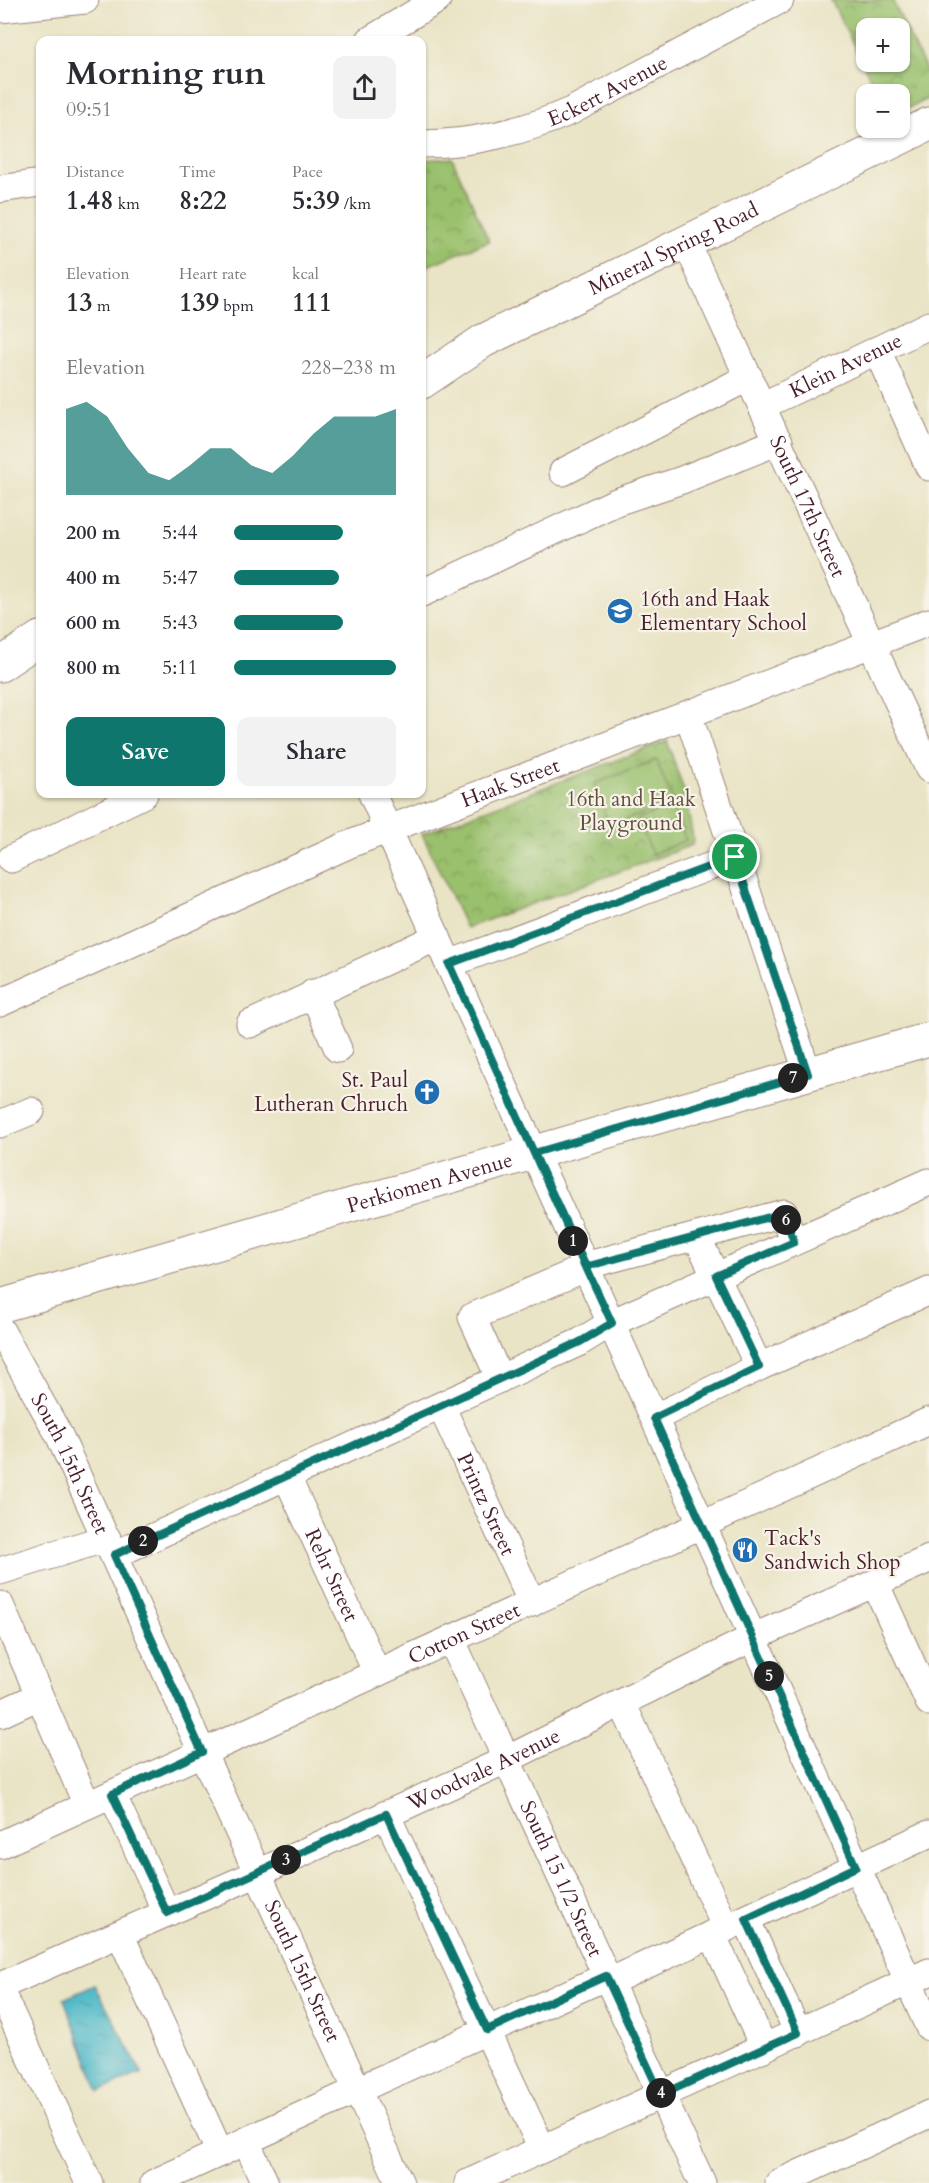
<!DOCTYPE html>
<meta charset="utf-8">
<style>
:root{--surface:#fff;--page:#f2f2f3;--text:#2b2b33;--muted:#7c7c81;--accent:#0f766e}
body{margin:0;font-family:Cardo,serif;background:var(--page);color:var(--text);height:100vh;display:flex;flex-direction:column;font-size:22px;white-space:nowrap}
*{box-sizing:border-box;margin:0}
p{font-size:20px;color:var(--muted)}
.icon{flex:none;width:33px;height:33px;fill:none;stroke:currentColor;stroke-width:2;stroke-linecap:round;stroke-linejoin:round}
.map{position:relative;flex:1;overflow:hidden}
.sheet{position:absolute;left:36px;top:36px;width:390px;height:762px;display:flex;flex-direction:column;background:var(--surface);border-radius:12px;box-shadow:0 2px 4px #0004}
.sheet>*{flex:none}
.buttons{position:absolute;left:856px;top:18px;display:grid;gap:12px}
.buttons a{display:grid;place-items:center;width:54px;height:54px;border-radius:12px;background:var(--surface);box-shadow:0 2px 4px #0004;font-size:30px}
.pin{position:absolute;display:grid;place-items:center;width:51px;height:51px;color:#fff;margin:-26px;border:3px solid #fff;border-radius:50%;box-shadow:0 2px 6px #0007}
.km{position:absolute;width:30px;height:30px;margin:-15px;border-radius:50%;background:#222;color:#fff;font-size:16px;line-height:30px;text-align:center}
.round{display:grid;place-items:center;flex:none;width:63px;height:63px;border-radius:12px;background:var(--page)}
.headline{display:flex;align-items:center;justify-content:space-between;height:102px;padding:0 30px}
h1{font-size:33px;font-weight:700;line-height:45px}
.stats{display:grid;grid-template-columns:repeat(3,1fr);gap:9px;height:102px;padding:6px 30px}
.stats div{display:grid;align-content:center}
.stats b{font-size:26px;font-weight:700}
.stats small{font-size:16px;font-weight:400}
.stats p{font-size:16px}
.chart{height:168px;padding:12px 30px}
.chart p{display:flex;justify-content:space-between}
.chart svg{width:100%;height:108px;margin-top:6px;fill:var(--accent);opacity:.7}
.cta{display:flex;gap:12px;margin-top:auto;padding:12px 30px}
.cta a{flex:1;height:69px;border-radius:12px;background:var(--accent);color:#fff;font-size:24px;font-weight:700;line-height:69px;text-align:center}
.cta a+a{background:var(--page);color:var(--text)}
ul{padding:0 30px;list-style:none;font-size:20px}
li{display:grid;grid-template-columns:96px 72px 1fr;align-items:center;height:45px}
li i{height:15px;border-radius:8px;background:var(--accent)}
.map>svg:first-child{display:block}
.park{fill:url(#park-crowns);stroke:#72704c;stroke-width:1.5;fill-rule:evenodd}
.garden{fill:#99c06c;stroke:#72704c;stroke-width:1.5}
.water{fill:url(#water-ripples);stroke:#4b6c7a;stroke-width:1.5}
.lines{fill:none;stroke-linecap:round;stroke-linejoin:round}
.minor-casing{stroke:#9a8278;stroke-width:29}
.major-casing{stroke:#9a8278;stroke-width:35}
.minor{stroke:#fff;stroke-width:27}
.major{stroke:#fff;stroke-width:33}
.route-casing{stroke:#fff;stroke-width:12}
.route{stroke:#0f766e;stroke-width:8}
.labels{text-anchor:middle;dominant-baseline:central;stroke-width:4.5;stroke-linejoin:round;paint-order:stroke}
.street-label{font-size:21px;fill:#4a1f2b;stroke:#f7f3e8}
.poi-label{font-size:21px;fill:#4a1f2b;stroke:#f7f3e8;text-anchor:start}
.park-label{font-size:21px;fill:#624f3e;stroke:#f7f3e8}
</style>
<div class="map">
<svg width="929" height="2183" viewBox="0 0 929 2183">
<defs>
<pattern id="park-crowns" width="20" height="18" patternUnits="userSpaceOnUse" patternTransform="scale(1.5)"><rect width="20" height="18" fill="#99c06c"/><path d="M2 6a3 3 0 1 1 6 0M12 15a3 3 0 1 1 6 0" fill="none" stroke="#7f9b59"/></pattern>
<pattern id="water-ripples" width="26" height="14" patternUnits="userSpaceOnUse" patternTransform="scale(1.5)"><rect width="26" height="14" fill="#4cb8c8"/><path d="M2 4q2-2 4 0t4 0M15 11q2-2 4 0t4 0" fill="none" stroke="#4195a3"/></pattern>
</defs>
<rect width="100%" height="100%" fill="#f7f3e8"/>
<filter id="ink" filterUnits="userSpaceOnUse"><feTurbulence type="fractalNoise" baseFrequency=".0167" numOctaves="2"/><feDisplacementMap in="SourceGraphic" scale="12" xChannelSelector="R" yChannelSelector="G"/><feConvolveMatrix kernelMatrix="1 2 1 2 8 2 1 2 1" color-interpolation-filters="sRGB"/></filter>
<filter id="wash" filterUnits="userSpaceOnUse"><feTurbulence type="fractalNoise" baseFrequency=".008" numOctaves="4" result="noise"/><feDisplacementMap in="SourceGraphic" scale="24" xChannelSelector="R" yChannelSelector="G"/><feGaussianBlur stdDeviation="1.35" result="paint"/><feColorMatrix in="noise" values="0 0 0 0 0 0 0 0 0 0 0 0 0 0 0 0 0 1.4 0 .05"/><feComposite in="paint" operator="in"/></filter>
<g filter="url(#wash)">
<rect width="100%" height="100%" fill="#e9e4c5"/>
<!-- park -->
<path class="park" d="M831,0H892L929,76V98L900,112V94H878ZM900,28V62H867V28Z
M452,158L489,241L422,268V160Z
M667,741L685,794L693,839L692,845L466,928L422,834Z"/>
<!-- garden -->
<path class="garden" d="M656,760L673,801L610,826L594,784Z
M672,806L686,840L652,854L638,819Z"/>
<!-- water -->
<path class="water" d="M95,1985L142,2073L99,2091L64,1999Z"/>
</g>
<g filter="url(#ink)">
<g class="lines">
<defs>
<g id="minor">
<path d="M0,9L85,0"/>
<path d="M370,40L437,0"/>
<path id="s1" d="M422,144C472,144 525,131 571,111L780,0"/>
<path d="M0,189L40,183"/>
<path id="s2" d="M686,242L929,769"/>
<path d="M877,350L929,467"/>
<path id="s3" d="M762,406L929,325"/>
<path d="M563,472L749,377"/>
<path d="M422,593L616,502L682,480L779,441"/>
<path d="M688,714L808,1074"/>
<path d="M372,794L929,2027"/>
<path d="M11,859L144,794"/>
<path d="M449,964L735,857"/>
<path d="M313,993L338,1049"/>
<path id="s4" d="M0,1003L350,844L929,622"/>
<path d="M250,1024L437,937"/>
<path d="M0,1124L31,1111"/>
<path d="M697,1237L759,1367"/>
<path id="s5" d="M0,1329L59,1435L202,1752L400,2183"/>
<path d="M500,1379L472,1317L599,1262L784,1213L793,1242"/>
<path id="s6" d="M441,1406L532,1603"/>
<path d="M654,1418L759,1367L929,1291"/>
<path id="s7" d="M286,1475L377,1673"/>
<path d="M114,1555L580,1342L611,1323L929,1182"/>
<path d="M0,1571L107,1538"/>
<path d="M875,1583L929,1702"/>
<path d="M0,1605L87,1805"/>
<path id="s8" d="M451,1639L702,2183"/>
<path d="M622,1703L726,1928"/>
<path d="M0,1714L39,1696"/>
<path d="M112,1794L167,1913"/>
<path d="M386,1814L542,2149"/>
<path id="s9" d="M0,1845L929,1421"/>
<path d="M746,1919L798,2033"/>
<path d="M120,1934L220,2153"/>
<path d="M712,1934L764,2048"/>
<path d="M609,1982L929,1834"/>
<path id="s10" d="M0,1986L258,1873L506,1760L752,1638L929,1559"/>
<path d="M0,1990L89,2183"/>
<path d="M246,2141L265,2183"/>
<path d="M154,2183L607,1976"/>
<path d="M468,2183L929,1972"/>
<path d="M779,2183L929,2114"/>
</g>
<g id="major">
<path id="s11" d="M422,382L483,341L929,124"/>
<path d="M0,665L40,638"/>
<path id="s12" d="M0,1306L929,1039"/>
</g>
</defs>
<!-- minor casing -->
<use href="#minor" class="minor-casing"/>
<!-- major casing -->
<use href="#major" class="major-casing"/>
<!-- minor -->
<use href="#minor" class="minor"/>
<!-- major -->
<use href="#major" class="major"/>
</g>
</g>
<g class="lines" filter="url(#ink)">
<defs>
<path id="route" d="M735,857L449,964C503,1084 556,1204 612,1323L580,1342L114,1555L202,1752L112,1794L167,1913L386,1814L487,2030L606,1976L661,2095L798,2033L746,1919L856,1867L654,1418L759,1367L716,1276L794,1242L784,1213L585,1267L534,1153L808,1074L735,857"/>
</defs>
<!-- route casing -->
<use href="#route" class="route-casing"/>
<!-- route -->
<use href="#route" class="route"/>
</g>
<!-- icons -->
<defs>
<symbol id="school-disc" viewBox="-11 -11 22 22"><circle r="9.5" fill="#1f6fb2" stroke="#f7f3e8"/><path d="M0-5L7-2L0 1L-7-2ZM-4 1L0 2.5L4 1V4Q0 6-4 4Z" fill="#fff"/></symbol>
<symbol id="church-disc" viewBox="-11 -11 22 22"><circle r="9.5" fill="#1f6fb2" stroke="#f7f3e8"/><path d="M-1.2-6h2.4v3.5h3.3v2.4h-3.3V6h-2.4V-.1h-3.3v-2.4h3.3Z" fill="#fff"/></symbol>
<symbol id="restaurant-disc" viewBox="-11 -11 22 22"><circle r="9.5" fill="#1f6fb2" stroke="#f7f3e8"/><path d="M-5-6h1v4h1v-4h1v4h1v-4h1v5L-1.5 .5V6h-2V.5L-5-1ZM5-6V6H3V1.5H1.5Q1.5-4 5-6Z" fill="#fff"/></symbol>
</defs>
<g fill-rule="evenodd">
<use href="#school-disc" x="605" y="596" width="30" height="30"/>
<use href="#church-disc" x="412" y="1077" width="30" height="30"/>
<use href="#restaurant-disc" x="730" y="1535" width="30" height="30"/>
</g>
<g class="labels">
<!-- street labels -->
<g class="street-label">
<text stroke="none"><textPath href="#s1" startOffset="195">Eckert Avenue</textPath></text>
<text stroke="none"><textPath href="#s11" startOffset="285">Mineral Spring Road</textPath></text>
<text stroke="none"><textPath href="#s3" startOffset="93">Klein Avenue</textPath></text>
<text stroke="none"><textPath href="#s2" startOffset="291">South 17th Street</textPath></text>
<text stroke="none"><textPath href="#s4" startOffset="556">Haak Street</textPath></text>
<text stroke="none"><textPath href="#s12" startOffset="447">Perkiomen Avenue</textPath></text>
<text stroke="none"><textPath href="#s5" startOffset="152">South 15th Street</textPath></text>
<text stroke="none"><textPath href="#s6" startOffset="108">Printz Street</textPath></text>
<text stroke="none"><textPath href="#s7" startOffset="110">Rehr Street</textPath></text>
<text stroke="none"><textPath href="#s9" startOffset="510">Cotton Street</textPath></text>
<text stroke="none"><textPath href="#s10" startOffset="530">Woodvale Avenue</textPath></text>
<text stroke="none"><textPath href="#s8" startOffset="264">South 15 1/2 Street</textPath></text>
<text stroke="none"><textPath href="#s5" startOffset="710">South 15th Street</textPath></text>
</g>
<!-- poi labels -->
<g class="poi-label">
<text x="640" y="599">16th and Haak<tspan x="640" dy="24">Elementary School</tspan></text>
<text x="408" y="1080" text-anchor="end">St. Paul<tspan x="408" dy="24">Lutheran Chruch</tspan></text>
<text x="764" y="1538">Tack's<tspan x="764" dy="24">Sandwich Shop</tspan></text>
</g>
<!-- park labels -->
<g class="park-label">
<text x="631" y="799">16th and Haak<tspan x="631" dy="24">Playground</tspan></text>
</g>
</g>
</svg>
<div class="buttons">
<a>+</a>
<a>−</a>
</div>
<div class="pin" style="left:735px;top:857px;background:#1e9e55"><svg class="icon" aria-label="arrive" viewBox="0 0 24 24"><path d="M6 21V4h12l-3 4 3 4H6"/></svg></div>
<b class="km" style="left:573px;top:1241px">1</b>
<b class="km" style="left:143px;top:1541px">2</b>
<b class="km" style="left:286px;top:1860px">3</b>
<b class="km" style="left:661px;top:2093px">4</b>
<b class="km" style="left:769px;top:1676px">5</b>
<b class="km" style="left:786px;top:1220px">6</b>
<b class="km" style="left:793px;top:1078px">7</b>
<section class="sheet">
<div class="headline"><div><h1>Morning run</h1><p>09:51</p></div><a class="round"><svg class="icon" aria-label="share" viewBox="0 0 24 24"><path d="M12 15V3M7 8l5-5 5 5M5 13v7h14v-7"/></svg></a></div>
<div class="stats">
<div><p>Distance</p><b>1.48<small> km</small></b></div>
<div><p>Time</p><b>8:22</b></div>
<div><p>Pace</p><b>5:39<small> /km</small></b></div>
</div>
<div class="stats">
<div><p>Elevation</p><b>13<small> m</small></b></div>
<div><p>Heart rate</p><b>139<small> bpm</small></b></div>
<div><p>kcal</p><b>111</b></div>
</div>
<div class="chart"><p><span>Elevation</span>228–238 m</p>
<svg viewBox="0 0 160 44" preserveAspectRatio="none"><path d="M0 44V9L10 6L20 12L30 25L40 35L50 38L60 32L70 25L80 25L90 32L100 35L110 28L120 19L130 12L140 12L150 12L160 9V44z"/></svg>
</div>
<ul>
<li><b>200 m</b>5:44<i style="width:67%"></i></li>
<li><b>400 m</b>5:47<i style="width:65%"></i></li>
<li><b>600 m</b>5:43<i style="width:67%"></i></li>
<li><b>800 m</b>5:11<i style="width:100%"></i></li>
</ul>
<div class="cta"><a>Save</a><a>Share</a></div>
</section>
</div>
